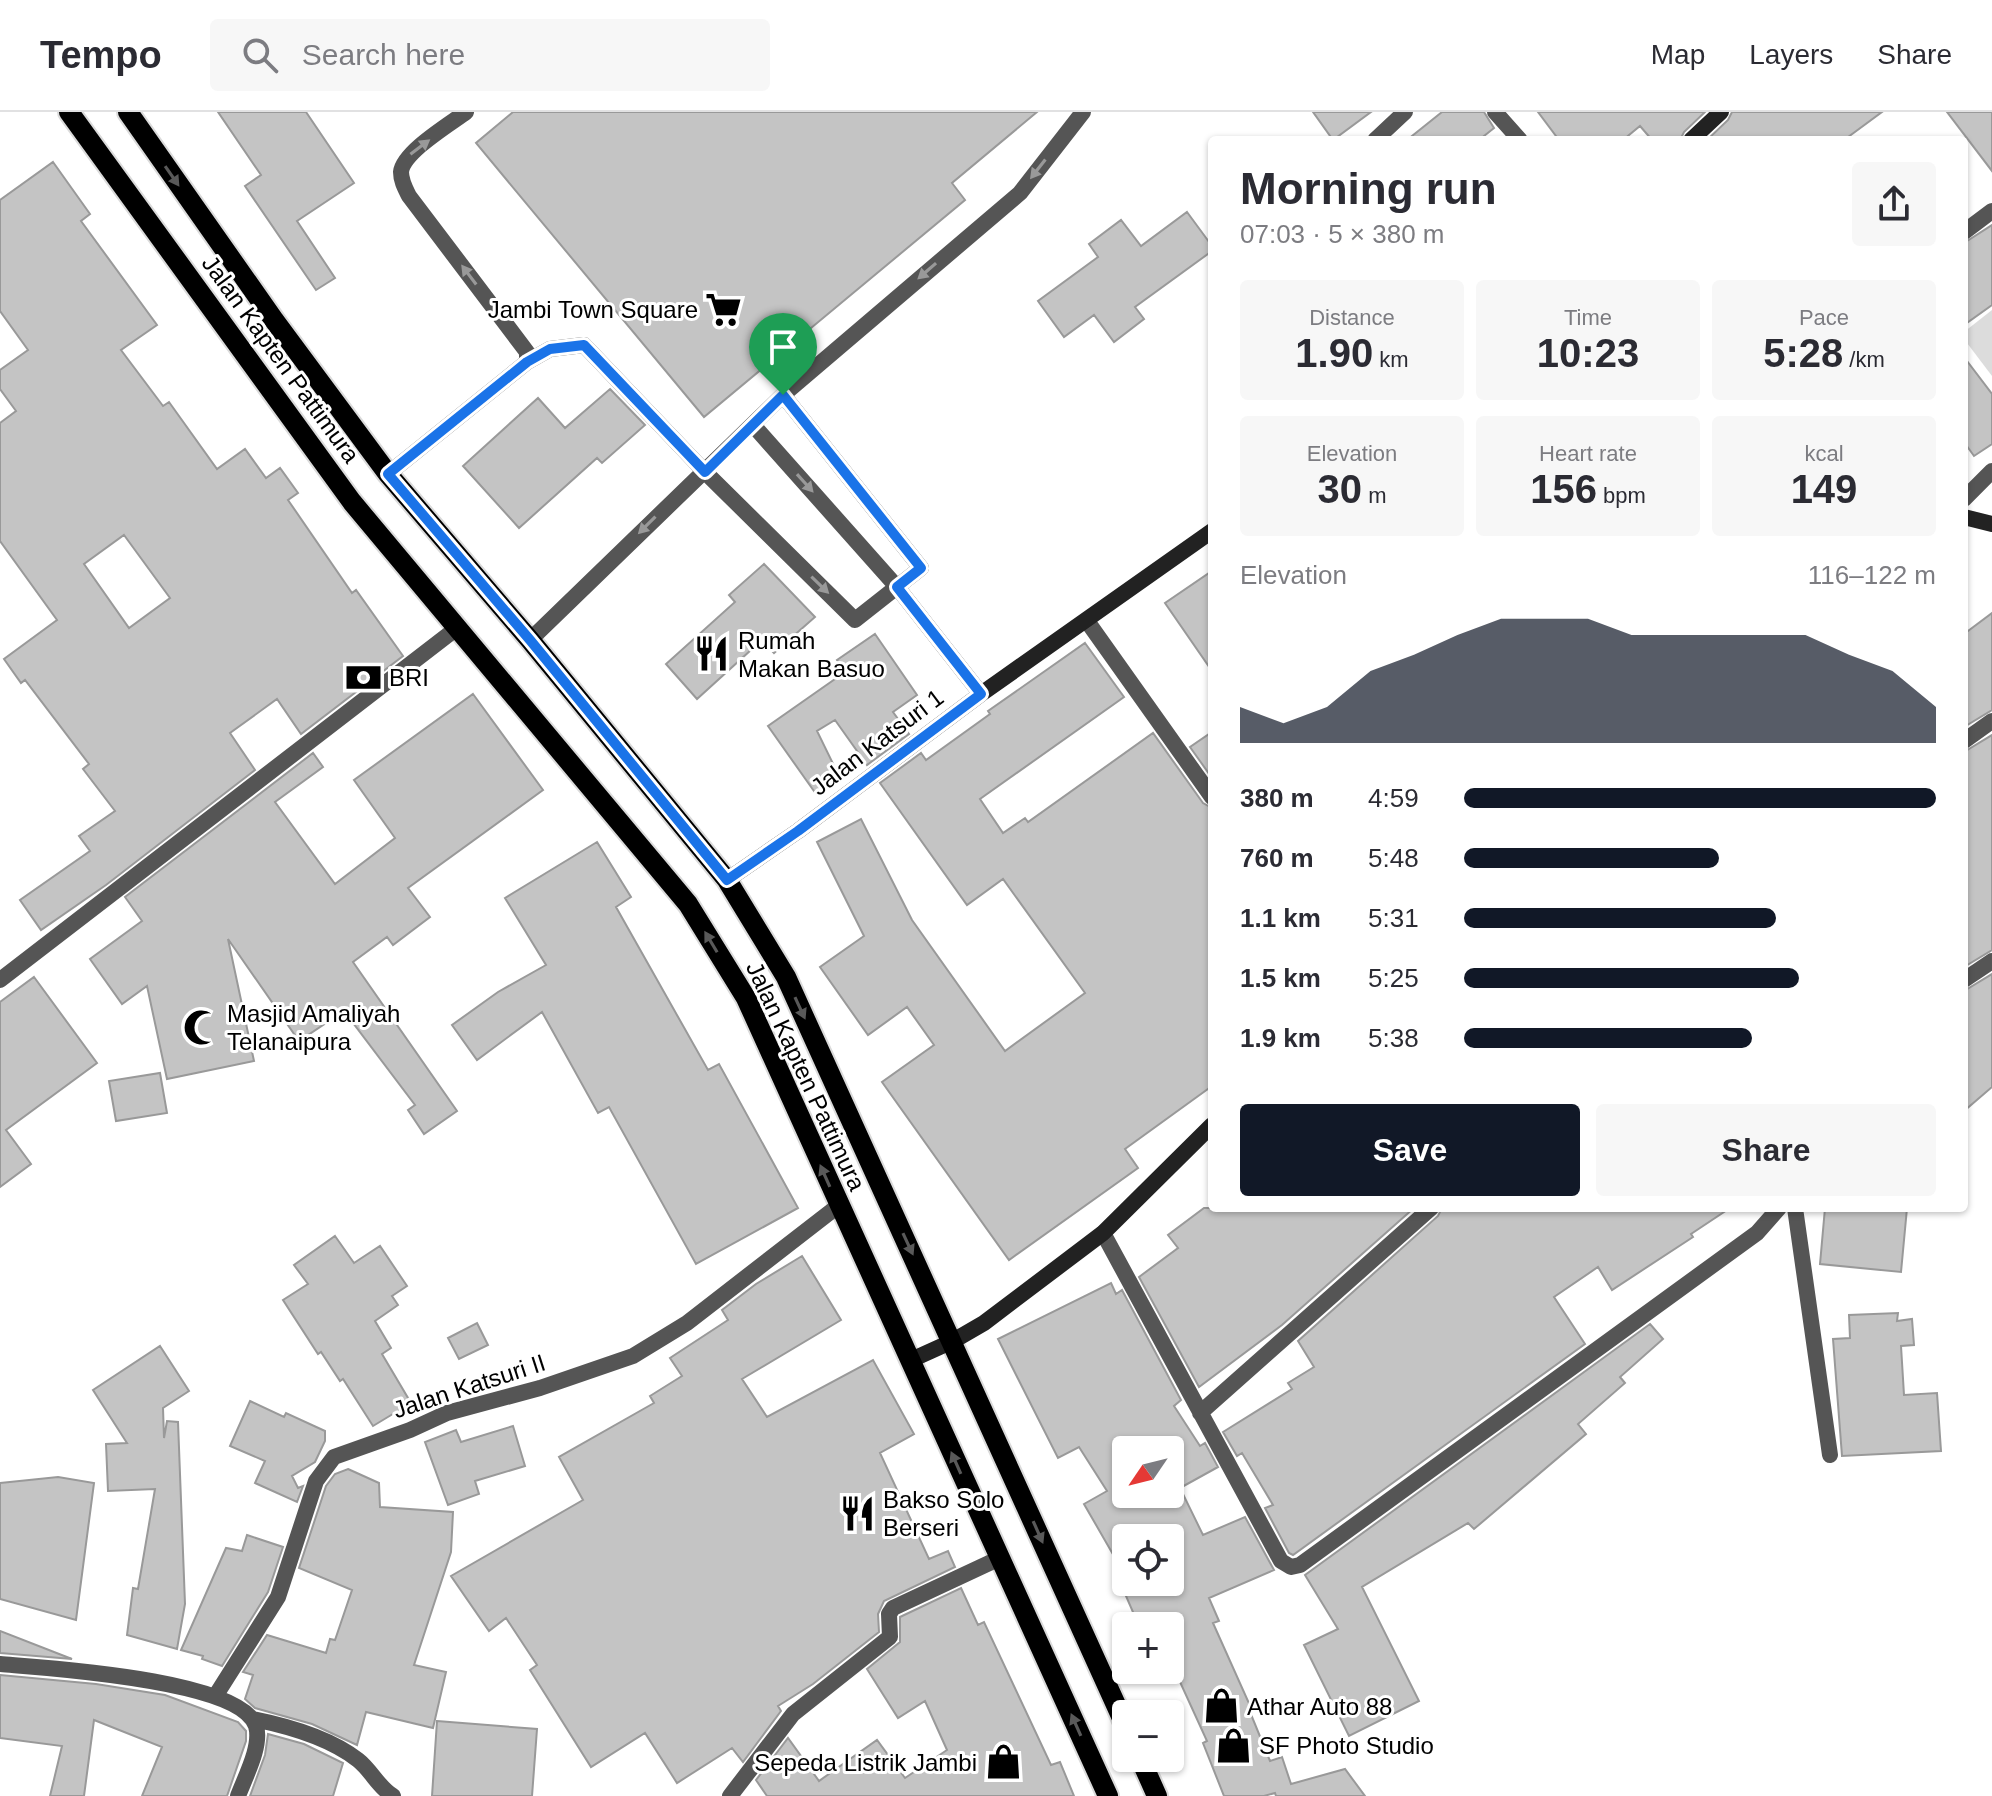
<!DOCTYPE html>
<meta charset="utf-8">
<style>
:root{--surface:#fff;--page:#f7f7f7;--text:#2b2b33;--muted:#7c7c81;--line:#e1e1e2;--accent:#111827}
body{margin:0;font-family:Helvetica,sans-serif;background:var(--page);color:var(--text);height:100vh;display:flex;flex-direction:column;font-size:30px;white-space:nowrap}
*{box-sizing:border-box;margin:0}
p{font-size:26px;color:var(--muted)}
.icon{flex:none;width:44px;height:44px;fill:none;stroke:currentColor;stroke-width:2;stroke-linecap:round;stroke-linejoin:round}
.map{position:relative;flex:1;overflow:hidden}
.drawer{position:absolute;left:1208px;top:24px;width:760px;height:1076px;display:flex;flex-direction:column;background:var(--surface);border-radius:8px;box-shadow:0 2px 6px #0004}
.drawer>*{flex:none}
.needle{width:52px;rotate:235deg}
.tools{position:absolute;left:1112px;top:1324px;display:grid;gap:16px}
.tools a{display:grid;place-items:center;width:72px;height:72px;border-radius:8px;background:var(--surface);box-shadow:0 2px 6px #0004;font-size:40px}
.pin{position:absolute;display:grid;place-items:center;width:68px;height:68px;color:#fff;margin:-82px -34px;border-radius:50% 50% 50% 0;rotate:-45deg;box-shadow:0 0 8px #0007}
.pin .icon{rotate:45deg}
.round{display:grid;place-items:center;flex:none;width:84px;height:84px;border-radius:8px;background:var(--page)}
.headline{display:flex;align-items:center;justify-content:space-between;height:136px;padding:0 32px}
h1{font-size:44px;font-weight:700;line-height:60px}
.metrics{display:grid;grid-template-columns:repeat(3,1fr);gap:12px;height:136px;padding:8px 32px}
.metrics div{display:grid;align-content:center;border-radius:8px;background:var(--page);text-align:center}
.metrics b{font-size:40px;font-weight:700}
.metrics small{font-size:22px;font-weight:400}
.metrics p{font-size:22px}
.chart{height:224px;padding:16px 32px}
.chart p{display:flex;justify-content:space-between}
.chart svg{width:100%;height:144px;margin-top:8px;fill:var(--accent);opacity:.7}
.cta{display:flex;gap:16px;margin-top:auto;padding:16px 32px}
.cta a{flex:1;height:92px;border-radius:8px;background:var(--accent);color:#fff;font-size:32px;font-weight:700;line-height:92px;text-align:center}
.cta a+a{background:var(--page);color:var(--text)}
ul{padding:0 32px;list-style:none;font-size:26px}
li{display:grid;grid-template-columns:128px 96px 1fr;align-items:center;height:60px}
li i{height:20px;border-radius:10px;background:var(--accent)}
header{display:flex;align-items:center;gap:48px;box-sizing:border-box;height:112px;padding:0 40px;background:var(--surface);border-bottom:2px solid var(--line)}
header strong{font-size:38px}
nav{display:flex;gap:44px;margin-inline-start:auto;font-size:28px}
.search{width:560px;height:72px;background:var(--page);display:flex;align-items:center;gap:20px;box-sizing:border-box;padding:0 28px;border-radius:8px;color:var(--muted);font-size:30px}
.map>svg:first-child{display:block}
.green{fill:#dcdcdc}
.building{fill:#c4c4c4;stroke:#999;stroke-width:2;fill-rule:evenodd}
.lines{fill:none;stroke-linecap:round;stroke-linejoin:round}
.primary-casing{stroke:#dbdbdb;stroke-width:24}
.lane{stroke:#555;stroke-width:16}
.street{stroke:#555;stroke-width:16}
.secondary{stroke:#222;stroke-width:16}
.primary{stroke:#000;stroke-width:20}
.oneway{fill:#999}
.oneway2{fill:#595959}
.route-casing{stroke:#fff;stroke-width:16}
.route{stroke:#1a73e8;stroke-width:10}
.labels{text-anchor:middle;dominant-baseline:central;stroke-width:6;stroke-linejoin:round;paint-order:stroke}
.poi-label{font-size:24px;fill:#000;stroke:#fff;text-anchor:start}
.street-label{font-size:24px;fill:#000;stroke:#fff}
</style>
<header>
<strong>Tempo</strong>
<div class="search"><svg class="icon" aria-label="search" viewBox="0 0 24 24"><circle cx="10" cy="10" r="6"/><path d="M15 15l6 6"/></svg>Search here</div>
<nav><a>Map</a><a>Layers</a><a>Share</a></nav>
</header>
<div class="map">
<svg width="1992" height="1684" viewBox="0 0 1992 1684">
<rect width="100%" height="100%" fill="#fff"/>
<!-- green -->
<path class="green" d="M1992,198V264L1964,227V220Z"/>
<!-- building -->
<path class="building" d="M218,0H306L354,71L297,109L335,166L316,178L245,74L261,63Z
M513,0H1037L952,71L965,88L704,305L476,31Z
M1313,0H1371L1333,28Z
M1442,0H1484L1494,16L1479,28H1407Z
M1538,0H1705L1684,20L1680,28H1652L1640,14L1623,28H1559Z
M1732,0H1882L1844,28H1707L1728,8Z
M1947,0H1992V59Z
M53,50L90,102L81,109L157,213L121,238L163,294L169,290L217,357L245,337L266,366L280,356L298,381L288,388L352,481L356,478L403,544L301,622L277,587L230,621L255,658L106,773L41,818L20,788L90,739L79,724L115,699L83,657L89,652L25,568L21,571L4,547L57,508L0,429V311L16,299L0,277V258L28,238L0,199V88ZM124,423L170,486L129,516L84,452Z
M1187,100L1212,134V139L1135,195L1144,207L1114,230L1094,203L1064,225L1038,189L1098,145L1089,132L1121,108L1141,134Z
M1992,113V193L1964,213V131Z
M1964,245L1992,282V332L1974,344L1964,330Z
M610,277L645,313L602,351L597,346L519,416L463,354L538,286L565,316Z
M764,452L815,505L774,541L762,528L697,587L666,552L735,490L729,483Z
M1212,459V559L1165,491Z
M1992,501V598L1964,615V522Z
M875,522L917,583L893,600L909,622L867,653L835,608L817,619L840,666L816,682L768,614L845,560L837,548Z
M1085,531L1124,585L980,687L1003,721L1025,706L1028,710L1153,621L1203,691L1212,696V974L1125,1037L1138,1056L1009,1148L882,970L934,933L907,895L868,923L820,855L864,824L817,730L861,707L912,808L1005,939L1085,881L1003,767L967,793L880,671L921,641L926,648L990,602L988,599Z
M473,582L543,678L408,776L430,805L393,833L387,825L353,850L457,999L424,1022L408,998L415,993L344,899L299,929L228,827L254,949L167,967L147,874L122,892L90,847L142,809L125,785L313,641L323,655L275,690L335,772L395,726L354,668Z
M1212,620V666L1190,635Z
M1992,623V838L1964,855V640Z
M597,730L631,785L616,795L708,958L719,952L798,1096L696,1152L609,995L598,1001L542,900L477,948L452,913L498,880L546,853L505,786Z
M1992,862V975L1964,999V879Z
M34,865L97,951L6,1018L31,1052L0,1075V890Z
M160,961L167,1001L116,1009L109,969Z
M1204,1096H1414L1282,1213L1199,1275L1139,1165L1178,1136L1168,1123Z
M1442,1096H1730L1691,1122L1693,1125L1612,1178L1598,1155L1554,1185L1585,1232L1293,1443L1289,1441L1265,1396L1273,1393L1242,1341L1237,1344L1223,1320L1292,1277L1288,1271L1314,1255L1298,1229L1438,1104Z
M1825,1096H1907L1901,1160L1820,1152Z
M335,1124L354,1151L380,1134L407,1174L392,1184L398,1193L375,1209L391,1236L382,1242L411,1291L373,1314L343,1267L340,1269L321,1240L318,1242L283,1188L308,1172L294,1153Z
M802,1144L841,1208L742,1267L767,1305L873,1248L914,1322L880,1341L929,1447L948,1439L955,1455L884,1489L878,1502L879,1520L813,1572L778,1594L781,1599L743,1650L732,1636L677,1671L645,1621L591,1655L530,1558L537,1553L506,1506L489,1519L451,1464L583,1388L559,1345L654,1291L650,1284L682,1264L670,1246L728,1208L722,1198L756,1172Z
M1111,1171L1116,1182L1122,1178L1181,1288L1174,1294L1200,1334L1205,1331L1218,1355L1180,1376L1203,1423L1245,1405L1274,1458L1209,1486L1219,1509L1213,1511L1252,1598L1250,1600L1270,1649L1282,1645L1291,1672L1345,1657L1365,1684H1276L1275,1681L1264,1684H1224L1203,1631L1207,1629L1170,1548V1514H1139L1116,1461L1122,1458L1084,1392L1107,1379L1079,1335L1058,1346L998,1227ZM1126,1338H1170V1382H1126ZM1126,1426H1170V1470H1126Z
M1898,1201L1897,1209L1912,1207L1914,1233L1901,1234L1904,1283L1937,1281L1941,1339L1842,1344L1833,1227L1850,1226L1849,1203Z
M477,1211L488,1233L459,1247L448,1226Z
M1650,1212L1663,1227L1620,1265L1625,1271L1578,1312L1586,1322L1474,1417L1468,1411L1362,1475L1419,1589L1349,1624L1304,1533L1338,1517L1305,1463Z
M160,1234L189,1279L163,1296L164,1326L167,1309L178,1310L185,1492L177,1537L127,1523L133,1476L138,1477L155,1377L108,1379L106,1332L127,1331L93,1278Z
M250,1289L284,1305L286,1301L325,1319V1329L315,1350L292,1364L298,1376L303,1374L297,1390L255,1371L265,1349L230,1334Z
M513,1314L525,1354L475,1369L479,1382L448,1393L425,1330L456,1318L461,1330Z
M348,1357L379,1371L380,1395L453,1400L451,1440L414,1553L446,1560L433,1616L366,1600L357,1633L312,1612L255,1596L245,1587L253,1563L243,1560L267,1523L326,1541L330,1527L335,1528L352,1478L299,1456L326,1374L335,1362Z
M58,1365L94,1371L76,1508L0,1487V1371Z
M247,1423L283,1435L268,1480L222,1554L202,1547L203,1544L181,1538L226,1436L242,1439Z
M961,1476L978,1513L984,1510L1051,1653L1060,1650L1074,1684H767L756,1668L788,1626L819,1669L877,1628L905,1666L947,1638L925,1589L898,1606L867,1557L900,1530V1505Z
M0,1519L72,1547L0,1541Z
M0,1563L96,1572L165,1583L238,1610L246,1619V1629L227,1684H142L162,1635L94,1608L84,1684H50L62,1634L0,1626Z
M437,1609L537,1617L532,1684H432Z
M268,1622L304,1632L343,1651L333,1684H250L265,1643Z"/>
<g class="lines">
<defs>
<path id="primary" d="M69,0L352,390L688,792L746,886L1108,1684
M128,0L274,208L388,362L530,528L727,768L786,865L1126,1615
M1140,1646L1157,1684"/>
</defs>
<!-- primary casing -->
<use href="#primary" class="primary-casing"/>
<!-- lane -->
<path class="lane" d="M466,0C450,12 403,40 401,60C401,69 405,76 409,84L527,240V250
M753,313L897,475L981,582
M388,362L527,250L550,237L584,233L705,360L855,508L921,456L783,283
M530,528L783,283L1020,81L1083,0"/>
<!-- street -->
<path class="street" d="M1495,0L1520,28
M1375,28L1405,0
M1964,120L1992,99
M1964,387L1992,359
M1087,509L1212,685
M1964,629L1992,609
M0,868L457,516
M1964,868L1992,849
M1795,1096L1830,1343
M1103,1121L1281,1449L1291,1455L1300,1453L1757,1121L1779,1096
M1200,1301L1431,1096
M0,1552C46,1556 240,1567 256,1614C262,1634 245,1665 238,1684
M216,1583L278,1485L316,1369L334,1345L410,1318L447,1301L540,1276L633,1244L687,1211L838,1094
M253,1607C288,1614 330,1626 358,1648C371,1658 379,1676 393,1684
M730,1684L793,1602L890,1525L889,1502L893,1496L1000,1446"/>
<!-- secondary -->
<path class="secondary" d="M1691,28L1721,0
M1964,405L1992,412
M727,768L798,719L981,582L1212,419
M911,1248L953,1229L984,1211L1103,1121L1212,1013"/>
<!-- primary -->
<use href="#primary" class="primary"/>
</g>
<!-- one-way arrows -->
<defs><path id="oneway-solid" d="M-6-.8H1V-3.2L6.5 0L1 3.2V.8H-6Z" transform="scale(2)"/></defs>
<g class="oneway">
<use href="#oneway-solid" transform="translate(420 35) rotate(-37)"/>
<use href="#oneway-solid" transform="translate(1038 57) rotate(128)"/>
<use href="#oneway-solid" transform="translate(927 159) rotate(139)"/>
<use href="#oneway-solid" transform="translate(469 163) rotate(-127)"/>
<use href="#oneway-solid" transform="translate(805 371) rotate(48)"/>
<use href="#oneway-solid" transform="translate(647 413) rotate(135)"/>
<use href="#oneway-solid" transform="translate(820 473) rotate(44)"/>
</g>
<g class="oneway2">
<use href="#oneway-solid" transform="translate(172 64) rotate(55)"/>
<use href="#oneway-solid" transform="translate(711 830) rotate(-121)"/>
<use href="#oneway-solid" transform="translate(800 896) rotate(65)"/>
<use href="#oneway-solid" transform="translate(825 1064) rotate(-114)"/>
<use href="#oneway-solid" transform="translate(908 1132) rotate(65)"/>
<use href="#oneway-solid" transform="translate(956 1351) rotate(-114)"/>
<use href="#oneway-solid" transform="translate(1038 1420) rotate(66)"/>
<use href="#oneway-solid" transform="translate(1076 1613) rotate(-114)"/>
</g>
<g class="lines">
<defs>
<path id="route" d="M584,233L705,360L783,283L921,456L897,475L981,582L798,719L727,768L530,528L388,362L527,250L550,237Z"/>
</defs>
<!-- route casing -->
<use href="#route" class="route-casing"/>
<!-- route -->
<use href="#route" class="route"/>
</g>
<!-- icons -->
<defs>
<symbol id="supermarket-bare" viewBox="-9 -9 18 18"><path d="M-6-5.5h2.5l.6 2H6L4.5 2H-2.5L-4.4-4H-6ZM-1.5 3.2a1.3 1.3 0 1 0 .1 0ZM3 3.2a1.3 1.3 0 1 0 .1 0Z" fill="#000" stroke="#fff" stroke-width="2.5" paint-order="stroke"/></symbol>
<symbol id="restaurant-bare" viewBox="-9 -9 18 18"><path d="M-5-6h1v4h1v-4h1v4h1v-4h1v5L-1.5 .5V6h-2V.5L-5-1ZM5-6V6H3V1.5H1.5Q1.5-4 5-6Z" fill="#000" stroke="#fff" stroke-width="2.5" paint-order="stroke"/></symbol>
<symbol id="bank-bare" viewBox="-9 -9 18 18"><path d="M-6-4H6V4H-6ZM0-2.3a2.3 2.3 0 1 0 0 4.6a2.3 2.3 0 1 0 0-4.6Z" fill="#000" stroke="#fff" stroke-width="2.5" paint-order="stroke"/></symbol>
<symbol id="mosque-bare" viewBox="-9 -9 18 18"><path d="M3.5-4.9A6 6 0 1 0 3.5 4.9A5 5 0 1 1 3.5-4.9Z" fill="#000" stroke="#fff" stroke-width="2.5" paint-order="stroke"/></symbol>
<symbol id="shop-bare" viewBox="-9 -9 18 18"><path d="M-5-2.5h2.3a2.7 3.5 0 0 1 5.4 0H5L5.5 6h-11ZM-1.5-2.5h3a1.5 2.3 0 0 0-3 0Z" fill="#000" stroke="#fff" stroke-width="2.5" paint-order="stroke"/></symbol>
</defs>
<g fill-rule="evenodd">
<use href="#supermarket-bare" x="698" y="172" width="51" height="51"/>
<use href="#restaurant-bare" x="686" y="516" width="51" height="51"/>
<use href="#bank-bare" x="338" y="540" width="51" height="51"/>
<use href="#mosque-bare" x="176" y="890" width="51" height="51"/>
<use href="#restaurant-bare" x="832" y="1376" width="51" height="51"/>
<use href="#shop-bare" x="1196" y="1568" width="51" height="51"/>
<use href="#shop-bare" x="1208" y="1608" width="51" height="51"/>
<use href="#shop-bare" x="978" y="1624" width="51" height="51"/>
</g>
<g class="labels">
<!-- poi labels -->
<g class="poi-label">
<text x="698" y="197" text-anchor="end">Jambi Town Square</text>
<text x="738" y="528">Rumah<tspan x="738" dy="28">Makan Basuo</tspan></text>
<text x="389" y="565">BRI</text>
<text x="227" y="901">Masjid Amaliyah<tspan x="227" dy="28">Telanaipura</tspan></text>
<text x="883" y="1387">Bakso Solo<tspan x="883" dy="28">Berseri</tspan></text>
<text x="1247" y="1594">Athar Auto 88</text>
<text x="1259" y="1633">SF Photo Studio</text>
<text x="977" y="1650" text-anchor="end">Sepeda Listrik Jambi</text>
</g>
<!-- street labels -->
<g class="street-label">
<text transform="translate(281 247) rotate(54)">Jalan Kapten Pattimura</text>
<text transform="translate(877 630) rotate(-37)">Jalan Katsuri 1</text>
<text transform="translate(806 964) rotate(65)">Jalan Kapten Pattimura</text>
<text transform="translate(469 1274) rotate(-18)">Jalan Katsuri II</text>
</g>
</g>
</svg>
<div class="tools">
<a><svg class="needle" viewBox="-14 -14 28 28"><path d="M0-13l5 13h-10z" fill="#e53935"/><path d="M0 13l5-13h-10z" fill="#7c7c81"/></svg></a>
<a><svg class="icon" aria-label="locate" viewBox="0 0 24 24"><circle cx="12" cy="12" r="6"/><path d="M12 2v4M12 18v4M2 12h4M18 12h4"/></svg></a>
<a>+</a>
<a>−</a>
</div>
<div class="pin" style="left:783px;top:283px;background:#1e9e55"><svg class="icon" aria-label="arrive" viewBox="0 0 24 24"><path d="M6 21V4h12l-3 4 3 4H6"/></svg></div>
<section class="drawer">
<div class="headline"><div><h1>Morning run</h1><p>07:03 · 5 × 380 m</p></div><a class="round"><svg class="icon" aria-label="share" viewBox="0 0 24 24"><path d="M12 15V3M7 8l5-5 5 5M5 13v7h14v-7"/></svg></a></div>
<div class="metrics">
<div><p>Distance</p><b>1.90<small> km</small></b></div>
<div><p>Time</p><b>10:23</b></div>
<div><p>Pace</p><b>5:28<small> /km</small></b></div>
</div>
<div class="metrics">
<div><p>Elevation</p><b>30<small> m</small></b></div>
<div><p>Heart rate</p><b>156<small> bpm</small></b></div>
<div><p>kcal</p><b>149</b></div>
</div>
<div class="chart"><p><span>Elevation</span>116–122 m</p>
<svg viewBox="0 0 160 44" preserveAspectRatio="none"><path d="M0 44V33L10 38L20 33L30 22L40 17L50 11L60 6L70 6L80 6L90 11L100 11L110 11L120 11L130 11L140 17L150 22L160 33V44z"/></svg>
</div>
<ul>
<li><b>380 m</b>4:59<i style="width:100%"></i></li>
<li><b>760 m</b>5:48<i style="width:54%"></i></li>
<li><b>1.1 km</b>5:31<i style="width:66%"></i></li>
<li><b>1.5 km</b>5:25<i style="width:71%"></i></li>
<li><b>1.9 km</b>5:38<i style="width:61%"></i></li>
</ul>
<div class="cta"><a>Save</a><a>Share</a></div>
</section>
</div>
